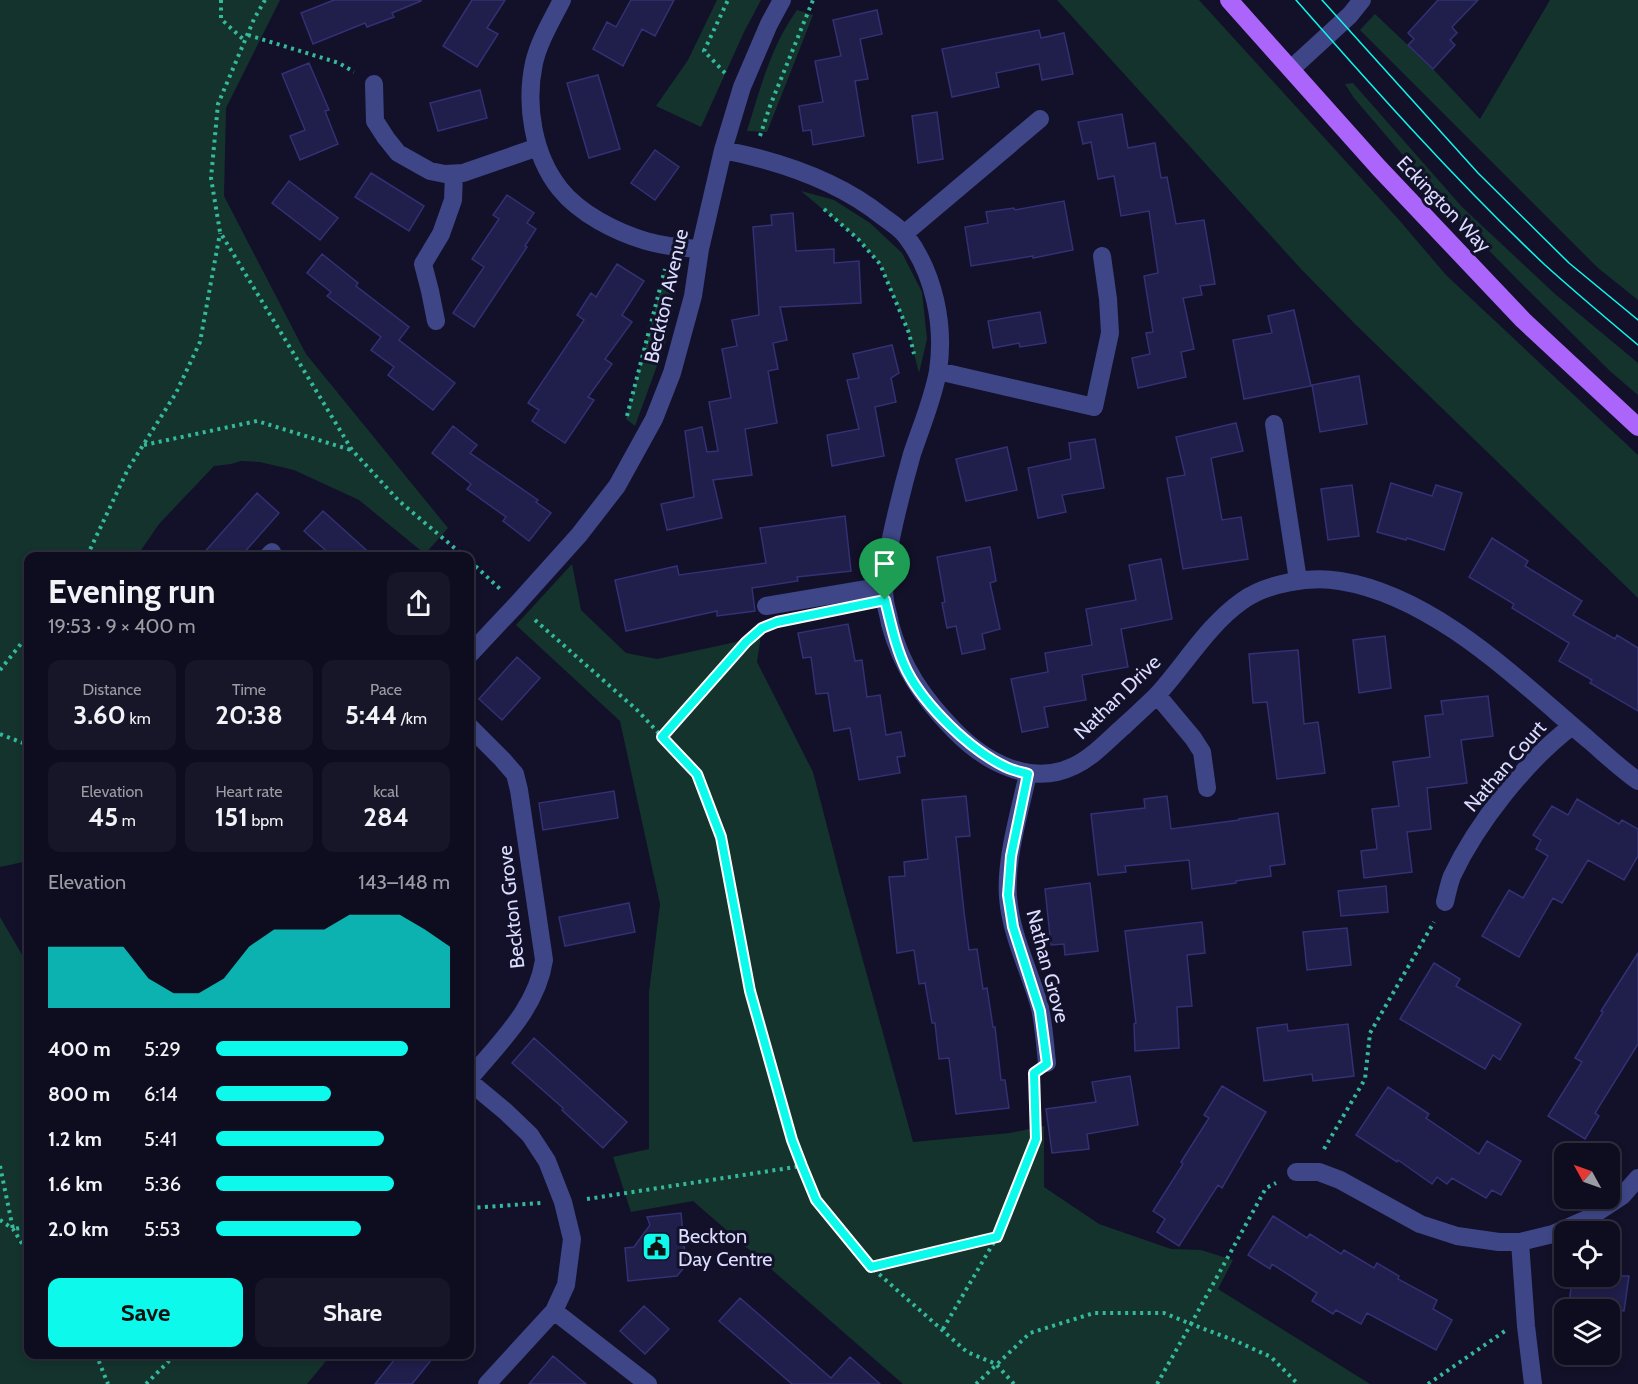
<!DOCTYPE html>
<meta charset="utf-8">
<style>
:root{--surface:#0e0d1f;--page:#171628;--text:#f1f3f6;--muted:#9b9ca4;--line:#2e2d3d;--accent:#0cf9ec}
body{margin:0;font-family:Cabin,sans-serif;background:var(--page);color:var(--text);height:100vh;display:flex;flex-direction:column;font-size:22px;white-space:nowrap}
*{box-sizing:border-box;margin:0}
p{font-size:20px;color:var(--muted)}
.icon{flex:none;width:33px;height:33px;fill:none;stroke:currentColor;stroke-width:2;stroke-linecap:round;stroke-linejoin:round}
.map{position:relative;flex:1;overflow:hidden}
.details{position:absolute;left:24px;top:552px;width:450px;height:807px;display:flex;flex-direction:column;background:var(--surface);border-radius:12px;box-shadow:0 3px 9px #0003,0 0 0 2px var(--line)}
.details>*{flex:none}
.needle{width:39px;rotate:310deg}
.tools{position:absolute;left:1554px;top:1143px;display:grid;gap:12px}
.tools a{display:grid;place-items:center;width:66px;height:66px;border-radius:12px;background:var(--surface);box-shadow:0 3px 9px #0003,0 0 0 2px var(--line);font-size:30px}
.pin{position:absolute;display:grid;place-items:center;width:51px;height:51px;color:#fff;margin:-62px -26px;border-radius:50% 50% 50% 0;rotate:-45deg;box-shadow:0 0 6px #0007}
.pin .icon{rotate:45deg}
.round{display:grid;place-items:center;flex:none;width:63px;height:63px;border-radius:12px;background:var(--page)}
.overview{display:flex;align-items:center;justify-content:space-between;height:102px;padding:0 24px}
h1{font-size:33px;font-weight:800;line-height:45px}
.figures{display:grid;grid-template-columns:repeat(3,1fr);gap:9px;height:102px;padding:6px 24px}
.figures div{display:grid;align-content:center;border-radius:12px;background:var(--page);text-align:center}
.figures b{font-size:26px;font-weight:800}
.figures small{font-size:16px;font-weight:400}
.figures p{font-size:16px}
.chart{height:168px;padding:12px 24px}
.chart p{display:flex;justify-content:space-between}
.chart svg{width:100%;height:108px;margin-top:6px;fill:var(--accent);opacity:.7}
.primary-button{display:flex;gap:12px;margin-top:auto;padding:12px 24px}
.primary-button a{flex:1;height:69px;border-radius:12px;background:var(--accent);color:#111;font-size:24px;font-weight:800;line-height:69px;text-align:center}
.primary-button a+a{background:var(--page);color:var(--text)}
ul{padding:0 24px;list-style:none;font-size:20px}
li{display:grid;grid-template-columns:96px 72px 1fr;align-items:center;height:45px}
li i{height:15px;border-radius:8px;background:var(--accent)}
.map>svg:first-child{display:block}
.green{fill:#14332d}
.building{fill:#201e4a;stroke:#333075;stroke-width:1.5}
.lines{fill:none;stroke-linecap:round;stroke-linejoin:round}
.path{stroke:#34b99c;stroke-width:4;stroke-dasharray:3 4.5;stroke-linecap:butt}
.minor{stroke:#3e4687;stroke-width:18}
.major{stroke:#ab65fb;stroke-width:18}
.tram{stroke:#0cf9ec;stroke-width:1.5}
.route-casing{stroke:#fff;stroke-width:12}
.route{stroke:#0cf9ec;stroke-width:8}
.labels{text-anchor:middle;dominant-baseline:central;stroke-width:6;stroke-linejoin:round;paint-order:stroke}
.street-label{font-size:20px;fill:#dbdcfe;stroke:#121129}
.poi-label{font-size:20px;fill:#dbdcfe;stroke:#121129;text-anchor:start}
</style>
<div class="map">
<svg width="1638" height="1384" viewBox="0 0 1638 1384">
<rect width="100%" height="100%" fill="#121129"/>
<!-- green -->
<path class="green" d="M0,0H280L226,108L224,196L306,354L448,528L425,554L359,500L294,470L260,462L241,461L231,464L214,466L159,524L137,556H28V861L0,867Z
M717,0H761L744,32L701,127L656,106L688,60Z
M1057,0H1199L1400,221L1446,275L1638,455V598L1356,325L1301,269Z
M1550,0H1638V300L1598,268L1360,30L1375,14L1433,69L1480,119Z
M797,10L813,15L767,132L747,131C760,89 771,46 797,10Z
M1353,83L1462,207L1555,294L1638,363V395L1611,372L1518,280L1454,215L1354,98L1345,84Z
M801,191L834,200L870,223L902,253L922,292L927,339L919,373L909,333L880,264L858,239Z
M665,272L673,280L675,299L666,341L635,426L626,419Z
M572,564L581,610L626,653L657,659L736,642L762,628L757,662L813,772L843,888L913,1142L1010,1133L1044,1126V1187L1099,1224L1171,1249L1201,1250L1233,1260L1218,1289L1370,1384H903L693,1201L631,1212L613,1157L649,1149V992L660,904L620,721L516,625Z
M0,917L28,965V1354L331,1355L307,1384H0Z"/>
<!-- building -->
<path class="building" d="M334,0H421V1L392,13L394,17L367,27L365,23L313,44L301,13Z
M472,0H505L487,28L498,34L477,67L443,46Z
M631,0H674L655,36L642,29L623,66L593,49L607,22L616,27Z
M1438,0H1478L1452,27L1457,33L1450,40L1455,45L1433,69L1408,45L1414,39L1408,33Z
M877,10L882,34L860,39L868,79L855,81L864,136L813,145L811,130L803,131L799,106L823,102L815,61L841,56L833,20Z
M1039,30L1041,38L1064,33L1073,74L1042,80L1039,64L996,73L999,87L952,97L942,49Z
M309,63L329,110L325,111L338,144L300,160L290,136L305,130L282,74Z
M598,75L620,149L589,158L567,83Z
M480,90L487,118L438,131L430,103Z
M937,112L943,159L918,163L912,116Z
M1122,114L1128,148L1155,143L1161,178L1167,177L1176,224L1204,220L1215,284L1200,286L1202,295L1183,298L1194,349L1181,352L1186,377L1138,388L1132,358L1150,354L1146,333L1153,332L1144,276L1158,273L1149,211L1121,216L1114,176L1098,179L1091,142L1083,144L1078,122Z
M655,150L679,167L655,200L631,183Z
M371,173L424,206L409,231L355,197Z
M289,181L338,218L320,240L272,203Z
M507,195L534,213L527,223L536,229L525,246L527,247L474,327L453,313L484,267L472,259L499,219L493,215Z
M1064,201L1073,250L1033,258V256L971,266L965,227L988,223L986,212L1014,208L1015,210Z
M793,213L796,251L834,249V263L859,261L861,303L780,307L787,340L773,343L778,369L768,371L777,423L745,429L752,475L713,480L722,518L667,530L661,504L694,497L685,431L702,427L707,452L718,451L709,402L731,398L722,349L737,346L732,320L759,315L753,227L772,225L771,215Z
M322,254L358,283L356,286L409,327L399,340L455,383L433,410L388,375L394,367L371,350L381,337L327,296L331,292L307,273Z
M617,264L644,281L622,315L632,322L605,359L612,364L588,397L594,400L565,443L532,421L539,410L528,403L584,320L577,315L591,293L596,297Z
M1294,310L1311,386L1244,399L1233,340L1272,333L1268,316Z
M1040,312L1046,343L1020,347L1019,343L993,348L988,321Z
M892,345L899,373L891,378L896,402L875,407L884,456L832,466L827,435L859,429L847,380L859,378L853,354Z
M1359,376L1367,424L1320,432L1312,385Z
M1236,423L1243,451L1211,458L1222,520L1241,517L1248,559L1183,569L1167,478L1185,475L1176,437Z
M453,426L477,445L470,453L538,500L536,502L551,513L529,541L503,521L506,517L467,489L471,484L432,453Z
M1095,439L1104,488L1062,495L1066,512L1038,518L1028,468L1071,459L1069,443Z
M1007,447L1017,490L966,501L956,459Z
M1391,483L1432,496L1436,485L1462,493L1444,550L1407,538L1406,540L1377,532Z
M1352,485L1359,536L1328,540L1321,489Z
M257,493L279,513L241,556H201Z
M323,511L373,556H332L304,531Z
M845,516L851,571L797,577L798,581L752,588L755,611L717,616V611L626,631L615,580L677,566L679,575L766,563L760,528Z
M1492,538L1528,561L1525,566L1582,601L1573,615L1615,639L1617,635L1638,648V711L1590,683L1592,680L1559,661L1569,643L1512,608L1514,604L1469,577Z
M990,547L996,581L990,583L1000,629L982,634L985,649L962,654L956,626L947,628L942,603L945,602L937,557Z
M1161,559L1172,619L1121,629L1128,667L1082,675L1086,700L1044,707L1048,727L1022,732L1011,679L1048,672L1045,653L1092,645L1086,609L1136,600L1129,565Z
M848,624L855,661L862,660L867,697L880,695L886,735L901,732L905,756L897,757L900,773L859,780L850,728L834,731L828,693L816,694L811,657L803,658L798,633Z
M1385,636L1391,688L1359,693L1353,640Z
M1298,650L1304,724L1318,722L1325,773L1277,779L1267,702L1253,703L1249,654Z
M517,657L540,678L502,720L479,699Z
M1488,696L1493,736L1461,740L1467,783L1427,788L1431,829L1407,832L1412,872L1364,878L1361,851L1377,849L1372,809L1399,806L1393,762L1430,757L1425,716L1443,714L1441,701Z
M614,791L618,818L543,830L539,803Z
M966,796L970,836L956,837L964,912L969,950L977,949L983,989L987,988L993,1027H995L1001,1080H1005L1009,1108L956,1114L949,1058L939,1059L935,1023H932L925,983L919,984L914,950L897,953L889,877L905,876L904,862L928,859L922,800Z
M1167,796L1171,829L1239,820V819L1278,813L1285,864L1270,866L1271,876L1236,881V883L1192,889L1189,860L1125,866L1126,872L1098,875L1091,814L1145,808L1144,799Z
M1577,799L1619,824L1622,820L1638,829V856L1624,880L1588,860L1562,903L1553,898L1519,957L1482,936L1509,890L1523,898L1548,856L1536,849L1541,840L1533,835L1552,806L1568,815Z
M1090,883L1098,951L1065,955L1064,944L1051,945L1045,889Z
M1386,886L1388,912L1341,916L1338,891Z
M629,903L635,932L565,946L559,917Z
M1202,922L1205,953L1187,955L1192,1006L1177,1007L1179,1048L1135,1051L1134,1024L1136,1023L1125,931Z
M1347,928L1351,965L1307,970L1303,932Z
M1638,953V1044L1595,1113L1599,1116L1585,1139L1548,1116L1582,1062L1575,1058L1603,1012L1601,1011Z
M1434,963L1460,979L1456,986L1521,1024L1500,1060L1493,1055L1485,1069L1400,1019Z
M1287,1024L1288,1031L1348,1024L1354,1076L1313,1081L1312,1074L1264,1081L1257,1028Z
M534,1038L627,1122L603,1148L562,1110L563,1108L512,1063Z
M1130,1076L1138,1125L1087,1134L1089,1149L1052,1153L1046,1109L1096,1102L1092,1082Z
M1222,1086L1266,1112L1222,1188L1218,1185L1179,1246L1157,1232L1165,1219L1153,1211L1183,1164L1181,1162L1209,1118L1204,1115Z
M1388,1087L1429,1114L1426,1118L1479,1154L1487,1141L1521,1161L1501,1195L1492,1190L1486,1198L1452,1178L1447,1184L1437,1177L1432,1184L1398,1160L1397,1162L1356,1135Z
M681,1213L686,1265L677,1276L628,1281L625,1248L634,1247L650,1225L647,1217Z
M1273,1216L1307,1238L1310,1234L1341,1254L1344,1250L1374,1268L1377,1263L1399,1276L1398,1279L1437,1300L1433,1309L1452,1320L1436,1350L1367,1313L1361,1324L1336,1310L1333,1314L1312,1301L1317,1293L1272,1264L1270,1269L1248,1255Z
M1573,1276H1629L1624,1311L1569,1302Z
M740,1298L831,1378L850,1357L880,1384H792L719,1321Z
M644,1306L669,1329L645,1354L620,1331Z
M399,1354H436L412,1384H375Z
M553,1356L586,1384H529Z"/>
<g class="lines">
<!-- path -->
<path class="path" d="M221,0V19L245,41
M265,0L254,19L218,104L211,178L220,232L352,450L399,501L464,556
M248,35L339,63L354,72
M725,73L704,51L728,0
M760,136L770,106L813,0
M824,209L858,239L880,264L909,333L914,354
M627,416L665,269
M144,445L257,421L351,450
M87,556L128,469L176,393L200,342L220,233
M470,561L500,589
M535,620L637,710L697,774L721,837L750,991L792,1140L816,1200L871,1267L967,1352L996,1364L1014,1384
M0,670L28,635
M0,734L28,745
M662,737L746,642L761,629
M1324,1149L1365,1079L1370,1033L1434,922
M0,1166L13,1229L28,1227
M587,1199L802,1166
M470,1208L541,1203
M0,1220L13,1229L28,1253
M871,1267L995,1237
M943,1329L997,1237L1036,1139L1035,1082
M96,1354L108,1384
M146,1384L176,1354
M976,1384L1030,1333L1094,1313H1164L1191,1324L1266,1188L1276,1183
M1157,1384L1191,1324L1236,1341L1271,1357L1298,1384
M1428,1384L1505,1331"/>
<!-- minor -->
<path class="minor" d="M562,0C552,20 539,41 534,63C525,105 533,155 560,189C580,214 616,232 646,241C664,246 682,248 700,249
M1291,69L1350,15L1362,0
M374,84L375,121L386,138L398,153L430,171L445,174L463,173L538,147
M723,150C779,161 837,180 882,216C890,222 900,228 906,236C934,273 945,325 938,371C933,399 921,427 912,454C904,482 897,510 891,538C887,558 882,581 885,601C886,608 889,616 890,624C902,668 923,698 954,730C985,762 1031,787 1074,766C1093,757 1108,740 1123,727C1135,716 1147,705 1158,694C1186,663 1208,625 1242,601C1267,583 1310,576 1340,581C1435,596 1519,681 1590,741C1605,754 1621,769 1638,781
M904,234L1040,119
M436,321L430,291L423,264L441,234L453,200L454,174
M938,371L1094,407L1110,333L1108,299L1102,256
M1274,424L1298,580
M268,556L272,552
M766,606L885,586
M470,654L517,604L579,535L617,486L654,419L672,373L693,296L700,249L723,150L742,87L769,24L782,0
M1157,695L1193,738L1202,752L1207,788
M470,727L502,759L515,774L519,790L544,960C537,1008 499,1043 470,1078
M1028,774C1020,810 1005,860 1008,897C1011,936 1030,971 1040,1008C1044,1026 1045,1045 1047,1063
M1445,902C1447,893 1449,884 1452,876C1477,823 1526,761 1572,726
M470,1082L505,1111L530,1135L547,1161L563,1202L572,1239L566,1285L554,1311L487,1384
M1296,1172H1319L1340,1180L1420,1224L1457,1236L1499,1242H1520L1553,1234L1587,1219L1622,1196L1638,1178
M1520,1242L1526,1326L1533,1384
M554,1311L648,1384"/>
<!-- major -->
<path class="major" d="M1229,0L1379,168L1523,320L1638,427"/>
<!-- tram -->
<path class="tram" d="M1296,0C1376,91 1457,182 1545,265C1575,292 1607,319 1638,345
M1322,0L1478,173L1569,263L1638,320"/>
</g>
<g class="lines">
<defs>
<path id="route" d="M885,600C891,624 896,649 907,671C925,706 970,750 1006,767C1012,770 1021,772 1028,774L1011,856L1008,895L1013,927L1040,1011L1047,1064L1034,1073L1036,1139L997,1237L871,1267L816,1200L802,1166L792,1140L750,991L721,837L697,774L662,737L746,642L762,628L777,622Z"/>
</defs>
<!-- route casing -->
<use href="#route" class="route-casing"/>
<!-- route -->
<use href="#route" class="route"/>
</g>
<!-- icons -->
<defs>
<symbol id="civic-square" viewBox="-11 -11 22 22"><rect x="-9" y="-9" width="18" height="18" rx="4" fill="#0cf9ec" stroke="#121129"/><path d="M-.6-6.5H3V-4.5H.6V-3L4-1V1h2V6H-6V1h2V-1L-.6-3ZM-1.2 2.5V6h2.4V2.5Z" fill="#111"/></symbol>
</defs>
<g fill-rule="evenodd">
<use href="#civic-square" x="640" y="1230" width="33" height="33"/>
</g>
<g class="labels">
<!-- street labels -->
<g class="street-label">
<text transform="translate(1444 204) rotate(46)">Eckington Way</text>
<text transform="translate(666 296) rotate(-77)">Beckton Avenue</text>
<text transform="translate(1117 697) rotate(-44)">Nathan Drive</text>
<text transform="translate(1505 766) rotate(-49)">Nathan Court</text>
<text transform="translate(511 907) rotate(-96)">Beckton Grove</text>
<text transform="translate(1048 966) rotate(75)">Nathan Grove</text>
</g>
<!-- poi labels -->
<g class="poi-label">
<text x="678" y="1236">Beckton<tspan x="678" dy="23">Day Centre</tspan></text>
</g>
</g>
</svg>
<div class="tools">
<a><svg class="needle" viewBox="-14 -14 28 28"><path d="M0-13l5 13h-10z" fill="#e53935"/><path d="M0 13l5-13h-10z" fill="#9b9ca4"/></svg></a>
<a><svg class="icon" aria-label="locate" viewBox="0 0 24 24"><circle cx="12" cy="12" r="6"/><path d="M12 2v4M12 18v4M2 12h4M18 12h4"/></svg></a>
<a><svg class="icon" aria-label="layers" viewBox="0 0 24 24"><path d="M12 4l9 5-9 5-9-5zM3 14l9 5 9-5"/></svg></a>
</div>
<div class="pin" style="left:885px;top:600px;background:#1e9e55"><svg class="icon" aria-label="arrive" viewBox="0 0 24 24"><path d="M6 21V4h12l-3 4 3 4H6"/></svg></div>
<section class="details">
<div class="overview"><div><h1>Evening run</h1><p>19:53 · 9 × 400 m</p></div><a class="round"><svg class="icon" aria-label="share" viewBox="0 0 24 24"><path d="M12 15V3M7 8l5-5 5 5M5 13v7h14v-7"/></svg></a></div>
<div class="figures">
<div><p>Distance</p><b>3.60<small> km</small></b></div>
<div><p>Time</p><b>20:38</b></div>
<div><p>Pace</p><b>5:44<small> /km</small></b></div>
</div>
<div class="figures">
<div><p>Elevation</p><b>45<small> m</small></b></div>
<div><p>Heart rate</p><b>151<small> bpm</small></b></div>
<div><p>kcal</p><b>284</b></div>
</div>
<div class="chart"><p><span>Elevation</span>143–148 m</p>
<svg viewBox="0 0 160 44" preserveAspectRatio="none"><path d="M0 44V19L10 19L20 19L30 19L40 32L50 38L60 38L70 32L80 19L90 12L100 12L110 12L120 6L130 6L140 6L150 12L160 19V44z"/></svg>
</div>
<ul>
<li><b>400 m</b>5:29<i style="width:82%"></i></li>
<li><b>800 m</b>6:14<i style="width:49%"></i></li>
<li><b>1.2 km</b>5:41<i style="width:72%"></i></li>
<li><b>1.6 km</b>5:36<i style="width:76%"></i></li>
<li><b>2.0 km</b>5:53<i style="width:62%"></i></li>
</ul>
<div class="primary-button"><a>Save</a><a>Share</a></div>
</section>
</div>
